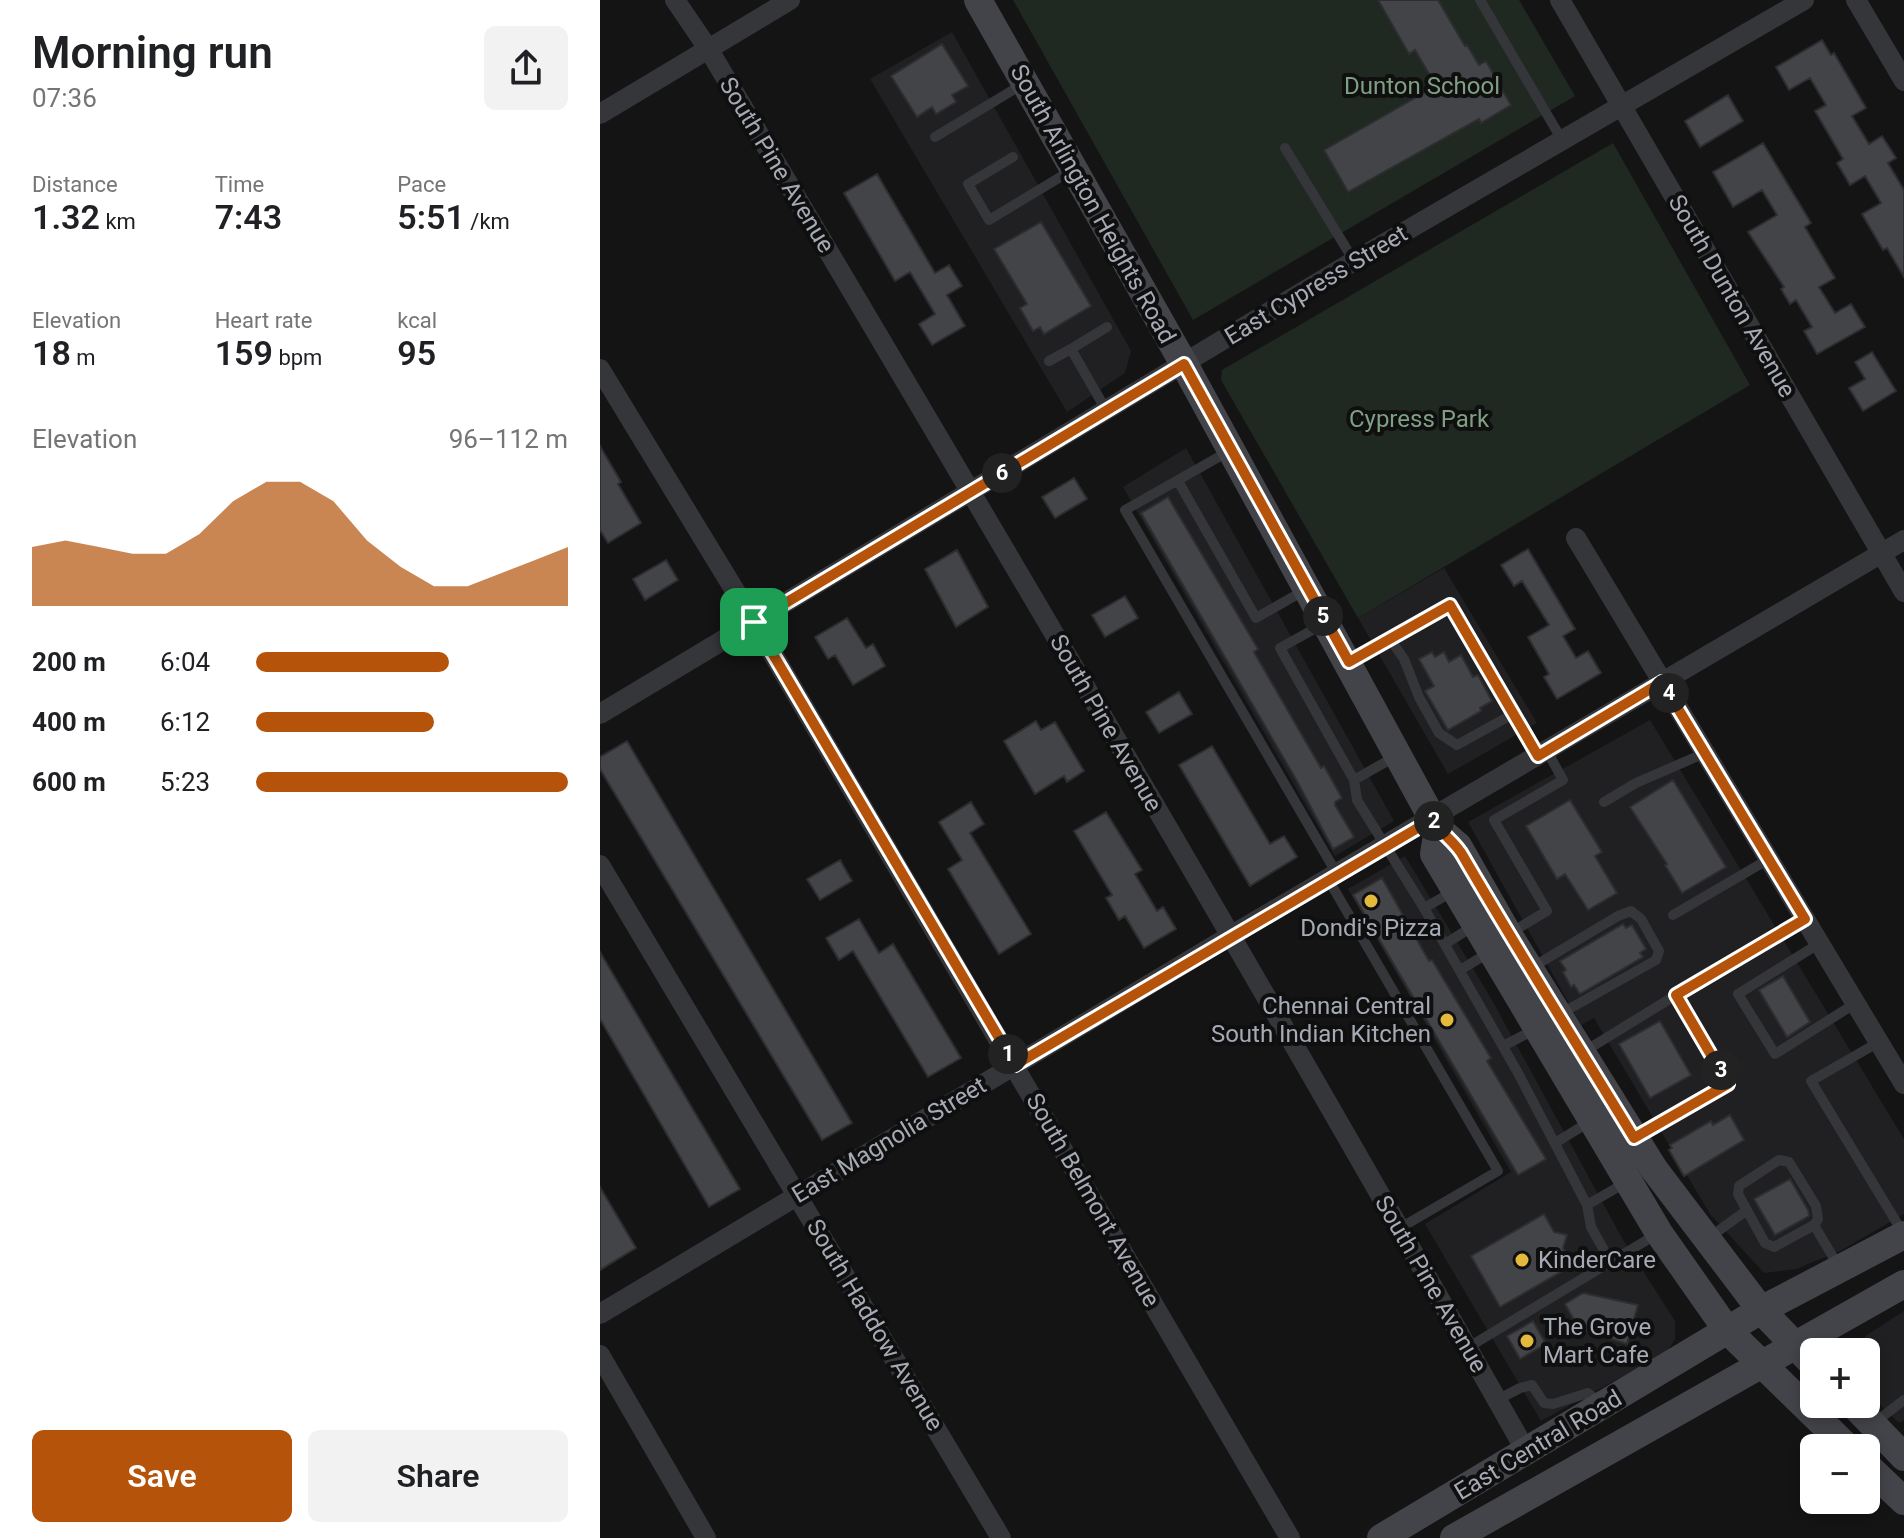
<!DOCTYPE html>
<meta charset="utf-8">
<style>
:root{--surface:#fff;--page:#f2f2f2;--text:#202124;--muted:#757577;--accent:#b45309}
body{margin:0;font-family:Roboto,sans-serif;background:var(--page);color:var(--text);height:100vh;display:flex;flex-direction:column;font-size:30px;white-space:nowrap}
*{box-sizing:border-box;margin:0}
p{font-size:26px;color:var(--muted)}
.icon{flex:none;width:44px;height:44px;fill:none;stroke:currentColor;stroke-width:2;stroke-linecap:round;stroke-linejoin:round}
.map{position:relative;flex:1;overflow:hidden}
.sheet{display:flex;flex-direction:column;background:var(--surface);width:600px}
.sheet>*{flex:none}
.buttons{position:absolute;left:1200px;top:1338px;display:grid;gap:16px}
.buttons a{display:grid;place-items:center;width:80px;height:80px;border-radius:12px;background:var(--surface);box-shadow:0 4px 12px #0003;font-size:40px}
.pin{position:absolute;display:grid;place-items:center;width:68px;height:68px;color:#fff;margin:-34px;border-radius:16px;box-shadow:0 4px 12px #0006}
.km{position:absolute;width:40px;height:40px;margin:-20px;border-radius:50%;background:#222;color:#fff;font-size:22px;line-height:40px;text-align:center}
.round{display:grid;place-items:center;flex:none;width:84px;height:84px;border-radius:12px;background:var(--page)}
.head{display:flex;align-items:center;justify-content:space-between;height:136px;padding:0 32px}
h1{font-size:44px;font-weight:600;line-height:60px}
.figures{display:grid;grid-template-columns:repeat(3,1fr);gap:12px;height:136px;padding:8px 32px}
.figures div{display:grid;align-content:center}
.figures b{font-size:34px;font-weight:600}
.figures small{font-size:22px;font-weight:400}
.figures p{font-size:22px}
.chart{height:224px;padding:16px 32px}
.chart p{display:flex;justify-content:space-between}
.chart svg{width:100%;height:144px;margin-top:8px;fill:var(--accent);opacity:.7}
.button{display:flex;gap:16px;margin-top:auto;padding:16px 32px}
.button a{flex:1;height:92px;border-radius:12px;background:var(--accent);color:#fff;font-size:32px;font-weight:600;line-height:92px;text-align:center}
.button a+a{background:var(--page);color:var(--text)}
ul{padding:0 32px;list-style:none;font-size:26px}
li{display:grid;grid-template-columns:128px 96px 1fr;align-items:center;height:60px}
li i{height:20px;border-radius:10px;background:var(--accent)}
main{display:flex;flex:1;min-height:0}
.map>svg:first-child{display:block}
.built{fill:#202022}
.green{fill:#202822}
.building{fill:#434448;stroke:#2e2e31;stroke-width:2}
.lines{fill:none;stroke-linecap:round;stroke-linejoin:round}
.service{stroke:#35363a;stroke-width:10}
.minor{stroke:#35363a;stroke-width:20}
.secondary{stroke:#43444a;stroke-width:28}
.route-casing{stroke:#fff;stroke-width:16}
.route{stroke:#b45309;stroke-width:10}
.poi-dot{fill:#e5b93c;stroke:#0f0f10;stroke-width:3}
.labels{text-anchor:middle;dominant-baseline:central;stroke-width:8;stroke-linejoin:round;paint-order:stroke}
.park-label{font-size:24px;fill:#7f9f83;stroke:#0f0f10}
.street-label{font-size:24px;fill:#a6aab5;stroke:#0f0f10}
.poi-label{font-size:24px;fill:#a6aab5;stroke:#0f0f10;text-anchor:start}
</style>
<main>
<section class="sheet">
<div class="head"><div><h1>Morning run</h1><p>07:36</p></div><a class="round"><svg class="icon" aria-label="share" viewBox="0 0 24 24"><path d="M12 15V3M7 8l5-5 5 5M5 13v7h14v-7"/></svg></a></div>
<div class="figures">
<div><p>Distance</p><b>1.32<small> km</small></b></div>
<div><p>Time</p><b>7:43</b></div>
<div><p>Pace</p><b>5:51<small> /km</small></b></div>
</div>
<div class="figures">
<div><p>Elevation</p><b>18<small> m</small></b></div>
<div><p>Heart rate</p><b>159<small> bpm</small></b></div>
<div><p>kcal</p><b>95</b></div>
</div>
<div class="chart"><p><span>Elevation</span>96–112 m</p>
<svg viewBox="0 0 160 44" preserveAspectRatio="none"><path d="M0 44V26L10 24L20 26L30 28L40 28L50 22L60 12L70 6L80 6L90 12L100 24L110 32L120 38L130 38L140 34L150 30L160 26V44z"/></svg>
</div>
<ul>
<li><b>200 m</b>6:04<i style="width:62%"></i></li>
<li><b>400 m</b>6:12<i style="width:57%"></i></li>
<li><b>600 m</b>5:23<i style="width:100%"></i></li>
</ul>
<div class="button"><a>Save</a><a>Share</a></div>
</section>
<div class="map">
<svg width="1304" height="1538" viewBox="0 0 1304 1538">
<rect width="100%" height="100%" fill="#141415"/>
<!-- built -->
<path class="built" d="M352,32L531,351L525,373L467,412L270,79Z
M586,448L794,821L735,856L523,487Z
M844,568L937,723L848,774L758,618Z
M1050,720L1304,1139V1214L1240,1251L1196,1269L1164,1273L1110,1214L994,1018L981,1025L868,822Z
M805,856L892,1000L1022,1238L1075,1321V1339L1067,1352L941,1421L825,1224L911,1172L748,889Z
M1304,1311V1420L1299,1423L1266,1391V1352H1252L1267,1335Z"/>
<!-- green -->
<path class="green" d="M413,0H919L975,96L593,320Z
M1013,143L1150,385L758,618L621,380L622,370Z"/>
<!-- building -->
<path class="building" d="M778,0H838L865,46L867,45L879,65L886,61L911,105L881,123L879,119L748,192L724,150L836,86L815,50L809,54Z
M1222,40L1231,55L1234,53L1266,108L1252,116L1269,144L1282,136L1296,158L1288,163L1304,190V277L1287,248L1283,250L1262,214L1281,203L1265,176L1250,185L1237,163L1243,159L1215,111L1226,105L1210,78L1189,90L1176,67Z
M342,44L368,86L352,95L356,102L336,114L332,107L317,117L291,76Z
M1128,95L1143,121L1100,147L1085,121Z
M1163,143L1211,223L1205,227L1235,278L1219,287L1235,313L1251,304L1265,327L1217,354L1204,331L1212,327L1196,300L1190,304L1181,289L1184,287L1148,232L1177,215L1162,190L1133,207L1113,172Z
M277,174L335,273L349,265L362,286L347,295L365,326L332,345L319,324L335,314L310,272L295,281L244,193Z
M441,222L491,306L444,334L440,327L433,331L420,308L427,304L394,249Z
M1272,352L1296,391L1263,411L1249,388L1265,379L1255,362Z
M0,446L21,482L18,484L41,523L8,543L0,530Z
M474,478L487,499L455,518L442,497Z
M568,497L658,649L654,652L721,768L724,766L742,798L735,802V805L754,837L733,849L697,781L541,513Z
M928,549L975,629L963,636L976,658L988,651L1001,673L957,699L944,677L949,674L928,637L949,625L922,581L914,586L901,565Z
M357,550L388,607L356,627L325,569Z
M66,560L78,580L45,600L33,579Z
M525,596L538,618L505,637L492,615Z
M247,618L266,648L273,644L285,666L253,685L235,655L228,659L215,637Z
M832,652L835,657L844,652L849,662L861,655L873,677L878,675L892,701L880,708L881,711L848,730L825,691L834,686L819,659Z
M579,692L592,714L559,733L546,712Z
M436,721L441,730L455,722L484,771L467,782L464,776L435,794L404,741Z
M27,741L252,1123L222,1140L0,769V757Z
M612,746L670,844L684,836L697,857L650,886L579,765Z
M1073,780L1126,867L1082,893L1065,865L1067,864L1030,807Z
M970,800L1002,852L995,856L1017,893L988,910L965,874L957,879L926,826Z
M371,802L384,824L370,833L431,934L399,954L348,869L362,860L339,822Z
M506,812L542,870L535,874L557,911L563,907L576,929L544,948L525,916L519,920L506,898L512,895L474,831Z
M240,860L252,881L220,900L207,879Z
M782,878L829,961L832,960L891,1058L887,1061L946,1159L918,1175L753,895Z
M259,919L279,953L293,944L361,1058L328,1077L253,951L239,960L226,938Z
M1023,924L1026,928L1032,925L1046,949L1040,953L1043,957L980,994L974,985L971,987L963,972L966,970L960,961Z
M0,952L140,1189L109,1207L0,1019Z
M1183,976L1210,1022L1187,1037L1159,990Z
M1060,1021L1091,1075L1050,1098L1019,1044Z
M1130,1115L1144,1140L1084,1176L1069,1150L1072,1148L1070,1145L1111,1121L1113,1125Z
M1190,1179L1208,1210L1209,1216L1175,1235L1154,1199Z
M0,1187L36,1248L0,1270Z
M944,1214L954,1232L967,1235L963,1248L973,1265L900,1307L871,1256Z
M983,1293L1038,1305L1027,1344L979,1329L965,1304Z
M933,1321L946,1344L920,1359L907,1336Z"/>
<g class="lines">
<!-- service -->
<path class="service" d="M880,0L962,140
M335,137L423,84
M685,148L754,261
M413,157L368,184L389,220L472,170
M449,361L471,349
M506,410L471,349L507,327
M631,450L525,510L737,874
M578,481L656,618L705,590
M725,623L680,648L754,780L798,755
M790,639L804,659L819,697L839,733L857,745L913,714
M750,661L850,605L938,755
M754,780L757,800L824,908L918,1073L987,1205L1025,1183
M1004,802L1036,783L1105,753
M728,879L898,1171L800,1228
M824,908L854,891
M1073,915L1169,859
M910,933L947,911L894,820L963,780L947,751
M1220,943L1138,994L1175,1054L1256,1003
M845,944L875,925
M931,968L1018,916L1031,911L1041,919L1059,951L1056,960L960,1014
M860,970L890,952
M1076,995L1205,919
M1279,1042L1211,1081L1303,1233
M903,1046L936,1029
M985,1051L1076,995L1128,1084L1036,1137
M955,1143L989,1122
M987,1205L991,1227L1010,1261
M1214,1225L1174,1247L1165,1243L1138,1194L1139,1186L1179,1160L1189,1162L1216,1206L1218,1219L1214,1225L1239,1267
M1110,1237L1147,1210
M867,1348L1057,1234
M897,1400L920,1388L932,1385L944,1403L953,1404L988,1393L999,1402
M1274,1423L1304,1400"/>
<!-- minor -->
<path class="minor" d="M75,0L109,50C385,515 661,981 927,1453
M960,0L1304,592
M1256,0L1304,81
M0,114L190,0
M0,369L154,622L690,1538
M976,538L1304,1084
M0,714L754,261L1204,0
M0,865L401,1538
M0,1314L630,936L1304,540
M0,1355L106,1538"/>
<!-- secondary -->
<path class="secondary" d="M378,0L584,364L838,829L858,846L908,934L1054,1169L1161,1310L1214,1365
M838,829L834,854L1059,1233L1127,1330L1248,1448
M1253,1404L1304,1457
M1266,1465L1304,1501
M781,1538L1161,1310L1304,1235
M854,1538L1304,1284"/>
</g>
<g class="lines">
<defs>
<path id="route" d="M584,364L749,662L850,605L938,756L1062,682L1205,919L1076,995L1128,1084L1034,1138C977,1044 918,951 863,856C855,841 840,834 833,819L415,1065L154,622Z"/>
</defs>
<!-- route casing -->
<use href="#route" class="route-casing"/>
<!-- route -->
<use href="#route" class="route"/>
</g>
<!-- markers -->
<g class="poi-dot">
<circle cx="771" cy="901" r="8"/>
<circle cx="847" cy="1020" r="8"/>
<circle cx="922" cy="1260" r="8"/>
<circle cx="927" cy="1341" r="8"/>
</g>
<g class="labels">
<!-- park labels -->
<g class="park-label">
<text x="822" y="86">Dunton School</text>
<text x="819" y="419">Cypress Park</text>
</g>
<!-- street labels -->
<g class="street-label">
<text transform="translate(177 165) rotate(59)">South Pine Avenue</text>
<text transform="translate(493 204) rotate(61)">South Arlington Heights Road</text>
<text transform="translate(716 285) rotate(-31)">East Cypress Street</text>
<text transform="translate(1132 296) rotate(60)">South Dunton Avenue</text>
<text transform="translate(506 723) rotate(60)">South Pine Avenue</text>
<text transform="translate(289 1140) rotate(-31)">East Magnolia Street</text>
<text transform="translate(493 1200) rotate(60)">South Belmont Avenue</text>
<text transform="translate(831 1284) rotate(60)">South Pine Avenue</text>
<text transform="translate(275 1325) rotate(59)">South Haddow Avenue</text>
<text transform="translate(938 1445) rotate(-31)">East Central Road</text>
</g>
<!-- poi labels -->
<g class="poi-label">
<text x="771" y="928" text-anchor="middle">Dondi's Pizza</text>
<text x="831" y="1006" text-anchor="end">Chennai Central<tspan x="831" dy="28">South Indian Kitchen</tspan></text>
<text x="938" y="1260">KinderCare</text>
<text x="943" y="1327">The Grove<tspan x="943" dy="28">Mart Cafe</tspan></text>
</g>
</g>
</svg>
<div class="buttons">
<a>+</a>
<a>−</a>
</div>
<div class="pin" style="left:154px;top:622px;background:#1e9e55"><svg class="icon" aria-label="arrive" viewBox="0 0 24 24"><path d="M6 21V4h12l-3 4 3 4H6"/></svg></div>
<b class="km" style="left:408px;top:1054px">1</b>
<b class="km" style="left:834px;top:821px">2</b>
<b class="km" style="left:1121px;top:1070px">3</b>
<b class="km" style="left:1069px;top:693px">4</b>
<b class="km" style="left:723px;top:616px">5</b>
<b class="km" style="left:402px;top:473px">6</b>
</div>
</main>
